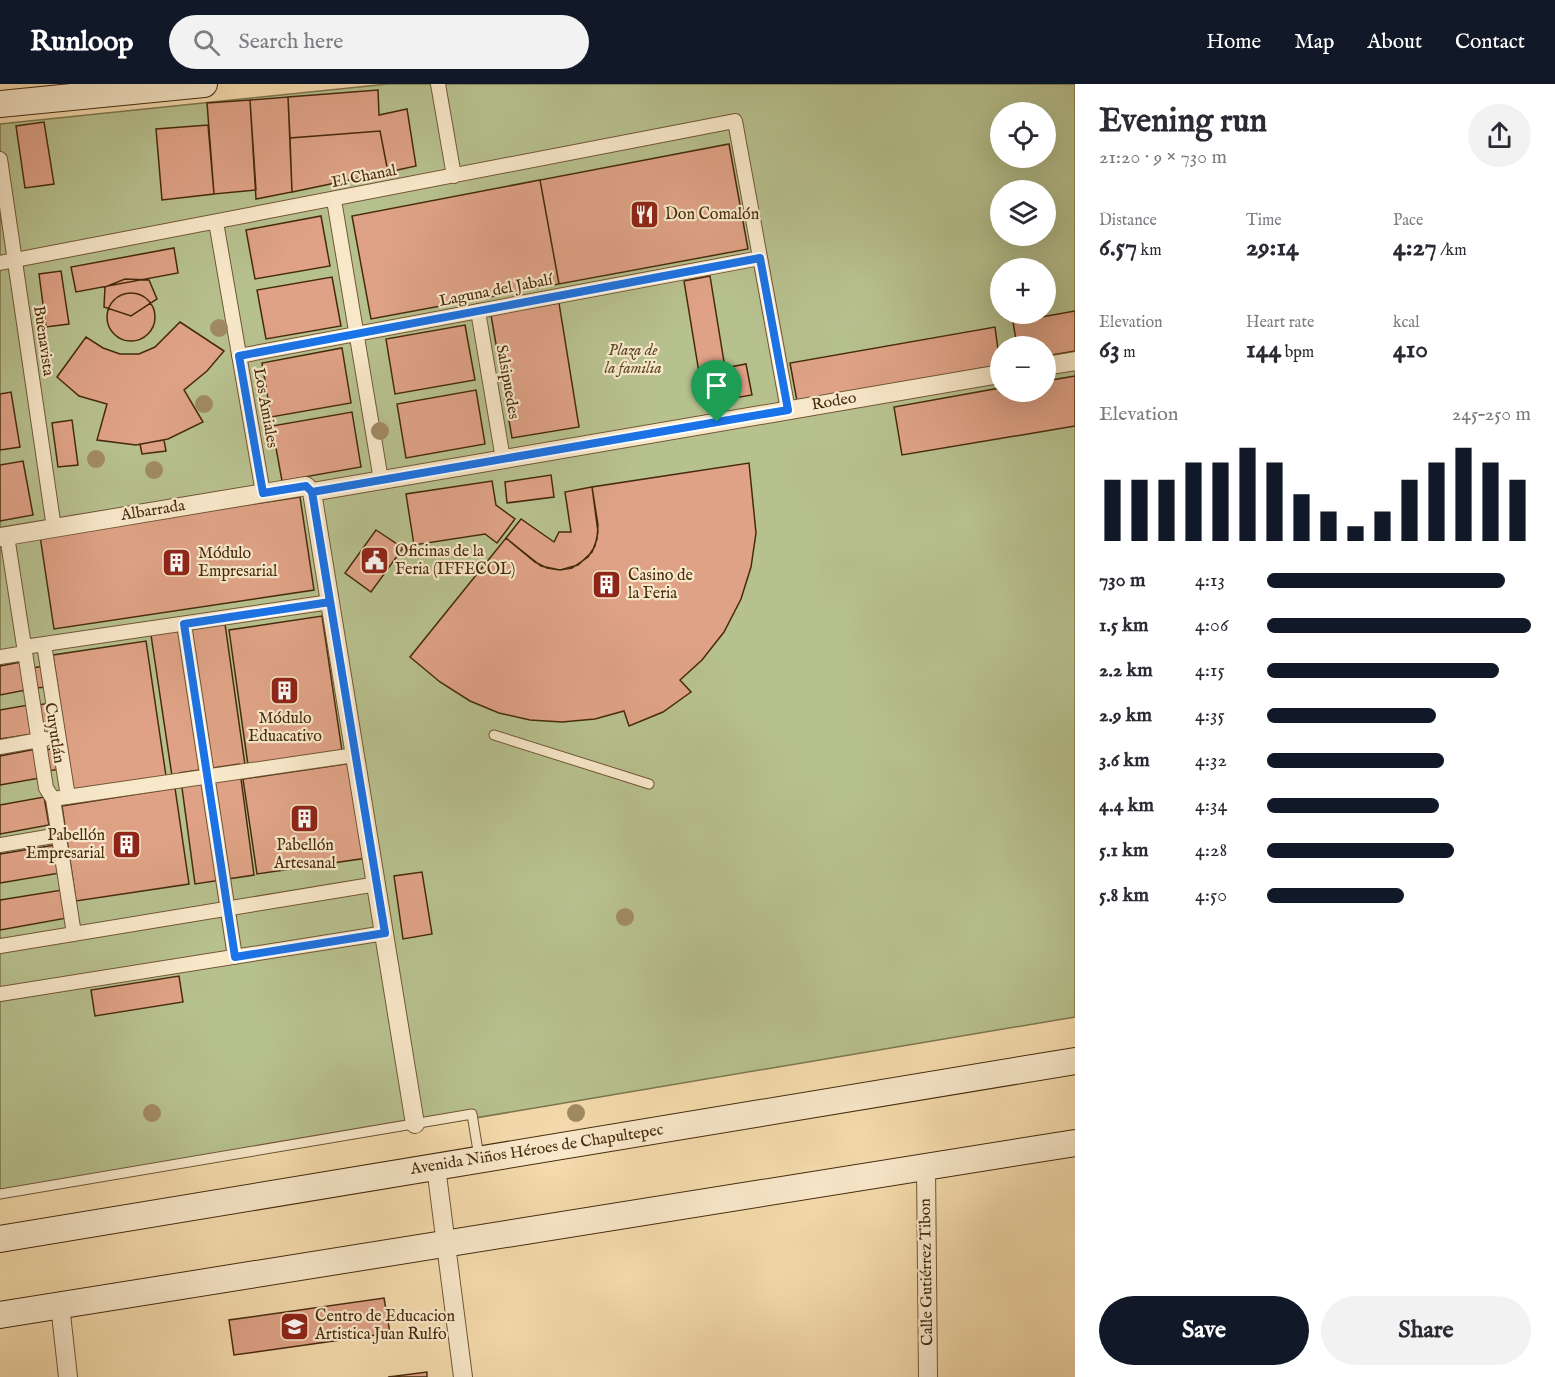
<!DOCTYPE html>
<meta charset="utf-8">
<style>
:root{--surface:#fff;--page:#f2f2f3;--text:#2b2b33;--muted:#7c7c81;--accent:#111827}
body{margin:0;font-family:"IM FELL English",serif;background:var(--page);color:var(--text);height:100vh;display:flex;flex-direction:column;font-size:22px;white-space:nowrap}
*{box-sizing:border-box;margin:0}
p{font-size:20px;color:var(--muted)}
.icon{flex:none;width:33px;height:33px;fill:none;stroke:currentColor;stroke-width:2;stroke-linecap:round;stroke-linejoin:round}
.map{position:relative;flex:1;overflow:hidden}
.side{display:flex;flex-direction:column;background:var(--surface);width:480px}
.side>*{flex:none}
.controls{position:absolute;left:990px;top:18px;display:grid;gap:12px}
.controls a{display:grid;place-items:center;width:66px;height:66px;border-radius:50%;background:var(--surface);box-shadow:0 6px 24px #0002;font-size:30px}
.pin{position:absolute;display:grid;place-items:center;width:51px;height:51px;color:#fff;margin:-62px -26px;border-radius:50% 50% 50% 0;rotate:-45deg;box-shadow:0 0 6px #0007}
.pin .icon{rotate:45deg}
.round{display:grid;place-items:center;flex:none;width:63px;height:63px;border-radius:32px;background:var(--page)}
.head{display:flex;align-items:center;justify-content:space-between;height:102px;padding:0 24px}
h1{font-size:33px;font-weight:800;line-height:45px}
.stats{display:grid;grid-template-columns:repeat(3,1fr);gap:9px;height:102px;padding:6px 24px}
.stats div{display:grid;align-content:center}
.stats b{font-size:26px;font-weight:800}
.stats small{font-size:16px;font-weight:400}
.stats p{font-size:16px}
.chart{height:168px;padding:12px 24px}
.chart p{display:flex;justify-content:space-between}
.chart svg{width:100%;height:108px;margin-top:6px;stroke:var(--accent);stroke-width:6}
.cta{display:flex;gap:12px;margin-top:auto;padding:12px 24px}
.cta a{flex:1;height:69px;border-radius:36px;background:var(--accent);color:#fff;font-size:24px;font-weight:800;line-height:69px;text-align:center}
.cta a+a{background:var(--page);color:var(--text)}
ul{padding:0 24px;list-style:none;font-size:20px}
li{display:grid;grid-template-columns:96px 72px 1fr;align-items:center;height:45px}
li i{height:15px;border-radius:8px;background:var(--accent)}
header{display:flex;align-items:center;gap:36px;box-sizing:border-box;height:84px;padding:0 30px;background:var(--accent);color:#fff}
header strong{font-size:28px}
nav{display:flex;gap:33px;margin-inline-start:auto;font-size:21px}
.search{width:420px;height:54px;background:var(--page);display:flex;align-items:center;gap:15px;box-sizing:border-box;padding:0 21px;border-radius:33px;color:var(--muted);font-size:22px}
main{display:flex;flex:1;min-height:0}
.map>svg:first-child{display:block}
.green{fill:#b7c18e;stroke:#7e764e;stroke-width:1.5;fill-rule:evenodd}
.building{fill:#dfa286;stroke:#462a0d;stroke-width:1.5}
.lines{fill:none;stroke-linecap:round;stroke-linejoin:round}
.service-casing{stroke:#725635;stroke-width:11}
.pedestrian-casing{stroke:#725635;stroke-width:16}
.minor-casing{stroke:#725635;stroke-width:20}
.secondary-casing{stroke:#462a0d;stroke-width:28}
.service{stroke:#f8e8ca;stroke-width:9}
.pedestrian{stroke:#f8e8ca;stroke-width:14}
.minor{stroke:#f8e8ca;stroke-width:18}
.secondary{stroke:#f8e8ca;stroke-width:26}
.tree{fill:#a18a63}
.route-casing{stroke:#fff;stroke-width:12}
.route{stroke:#1a73e8;stroke-width:8}
.labels{text-anchor:middle;dominant-baseline:central;stroke-width:4.5;stroke-linejoin:round;paint-order:stroke}
.street-label{font-size:16px;fill:#462a0d;stroke:#f8e8ca}
.poi-label{font-size:16px;fill:#462a0d;stroke:#f8e8ca;text-anchor:start}
.park-label{font-size:16px;font-style:italic;fill:#5d4827;stroke:#f8e8ca}
</style>
<header>
<strong>Runloop</strong>
<div class="search"><svg class="icon" aria-label="search" viewBox="0 0 24 24"><circle cx="10" cy="10" r="6"/><path d="M15 15l6 6"/></svg>Search here</div>
<nav><a>Home</a><a>Map</a><a>About</a><a>Contact</a></nav>
</header>
<main>
<div class="map">
<svg width="1075" height="1293" viewBox="0 0 1075 1293">
<rect width="100%" height="100%" fill="#f5dbad"/>
<filter id="stains"><feTurbulence type="fractalNoise" baseFrequency=".00333" numOctaves="4"/><feColorMatrix values="0 0 0 0 .2 0 0 0 0 .09 0 0 0 0 .02 0 0 0 .5 -.17"/></filter>
<radialGradient id="worn" r=".72"><stop offset=".6" stop-color="#630" stop-opacity="0"/><stop offset="1" stop-color="#630" stop-opacity=".3"/></radialGradient>
<!-- green -->
<path class="green" d="M388,0H1075V933L0,1114V40ZM1000,28H1046V74H1000ZM1000,106H1046V152H1000ZM1000,184H1046V230H1000ZM1000,262H1046V308H1000Z"/>
<!-- building -->
<path class="building" d="M378,6L379,31L407,25L416,82L388,88L380,47L290,54L288,13Z
M288,13L292,108L256,115L250,16Z
M250,16L256,106L214,110L207,19Z
M44,38L54,100L25,104L16,42Z
M208,41L214,110L162,116L156,45Z
M380,47L388,88L292,108L290,54Z
M729,60L748,165L559,200L540,96Z
M540,96L559,200L371,235L352,132Z
M321,132L330,182L255,195L246,146Z
M174,164L178,189L76,208L71,183Z
M61,187L69,240L46,243L39,190Z
M710,192L725,284L746,280L752,311L704,319L684,197Z
M332,193L341,242L266,255L257,206Z
M125,195L149,196L157,215L131,232L104,223L105,203Z
M107 233a24 24 0 1 1 48 0a24 24 0 1 1-48 0Z
M559,219L579,343L512,354L491,231Z
M1075,227V267L1046,272V262H1017L1013,238Z
M180,238L224,267L207,287L184,306L203,338L168,355L136,361L97,356L107,320L79,312L57,293L86,253L103,264L120,270H139L155,263Z
M465,241L475,296L395,310L386,255Z
M995,243L1000,281L797,317L790,279Z
M342,264L351,319L271,333L262,279Z
M1075,292V342L902,371L894,323L1000,304V308H1046V297Z
M476,306L485,360L406,374L397,320Z
M11,308L20,363L0,366V310Z
M352,328L361,383L282,397L272,342Z
M72,336L78,381L58,383L52,339Z
M164,356L166,367L142,370L140,360Z
M23,377L33,431L0,437V381Z
M749,379L756,449L751,483L741,515L724,548L702,576L680,596L691,608L663,628L629,642L624,627L595,635L562,638L530,636L499,629L470,617L440,598L410,573L506,454L535,478L547,484L560,486L572,484L588,473L595,462L598,448L592,403Z
M551,391L554,413L507,419L505,398Z
M492,397L496,421L515,435L497,459L485,450L414,461L406,410Z
M592,403L598,441L597,455L592,468L578,481L560,486L541,482L506,454L521,435L554,458L559,448H571L565,408Z
M300,413L314,506L54,545L40,452Z
M376,446L403,464L371,508L345,489Z
M322,532L342,667L248,681L229,546Z
M225,540L245,681L172,692L151,551Z
M146,557L166,692L73,706L53,571Z
M21,578L26,606L0,611V582Z
M45,582L47,603L35,604L32,584Z
M50,619L53,640L41,641L38,621Z
M28,621L33,650L0,655V626Z
M57,664L61,685L48,687L45,666Z
M36,665L40,694L0,701V672Z
M352,679L367,774L257,790L243,695Z
M239,680L254,791L195,800L180,689Z
M175,704L189,800L76,817L62,722Z
M44,713L49,741L0,750V721Z
M55,761L60,789L0,799V770Z
M422,788L432,850L403,855L394,792Z
M62,806L67,834L0,846V816Z
M179,892L183,918L95,932L91,906Z
M384,1214L390,1249L234,1271L229,1236Z
M427,1288V1293H388Z"/>
<g class="lines">
<defs>
<path id="service" d="M494,651L649,700
M0,1110L472,1030L479,1073"/>
<path id="pedestrian" d="M438,0L454,92
M0,75L54,444
M334,116L381,396
M216,138L263,409
M0,179L735,37L788,326
M478,227L503,375
M239,272L760,174
M7,452L46,704L53,715L74,850
M184,540L235,873
M44,560L68,713
M24,563L330,518
M0,573L25,569
M0,663L45,655
M53,715L355,671
M0,761L59,751
M0,862L377,800
M0,910L385,849"/>
<path id="minor" d="M1046,282L1075,277
M312,408L1000,290
M0,453L306,402L312,408L415,1040
M436,1083L463,1293
M926,1083L928,1293
M60,1221L68,1293"/>
<path id="secondary" d="M0,20L204,0
M0,1155L1075,977
M0,1231L1075,1059"/>
</defs>
<!-- service casing -->
<use href="#service" class="service-casing"/>
<!-- pedestrian casing -->
<use href="#pedestrian" class="pedestrian-casing"/>
<!-- minor casing -->
<use href="#minor" class="minor-casing"/>
<!-- secondary casing -->
<use href="#secondary" class="secondary-casing"/>
<!-- service -->
<use href="#service" class="service"/>
<!-- pedestrian -->
<use href="#pedestrian" class="pedestrian"/>
<!-- minor -->
<use href="#minor" class="minor"/>
<!-- secondary -->
<use href="#secondary" class="secondary"/>
</g>
<!-- trees -->
<g class="tree">
<circle cx="219" cy="244" r="9"/>
<circle cx="204" cy="320" r="9"/>
<circle cx="380" cy="347" r="9"/>
<circle cx="96" cy="375" r="9"/>
<circle cx="154" cy="386" r="9"/>
<circle cx="625" cy="833" r="9"/>
<circle cx="152" cy="1029" r="9"/>
<circle cx="576" cy="1029" r="9"/>
</g>
<g class="lines">
<defs>
<path id="route" d="M717,338L312,408L330,518L184,540L235,873L385,849L312,408L306,402L263,409L239,272L760,174L788,326L717,338"/>
</defs>
<!-- route casing -->
<use href="#route" class="route-casing"/>
<!-- route -->
<use href="#route" class="route"/>
</g>
<!-- icons -->
<defs>
<symbol id="restaurant-square" viewBox="-11 -11 22 22"><rect x="-9" y="-9" width="18" height="18" rx="4" fill="#8f2418" stroke="#f8e8ca"/><path d="M-5-6h1v4h1v-4h1v4h1v-4h1v5L-1.5 .5V6h-2V.5L-5-1ZM5-6V6H3V1.5H1.5Q1.5-4 5-6Z" fill="#fff"/></symbol>
<symbol id="civic-square" viewBox="-11 -11 22 22"><rect x="-9" y="-9" width="18" height="18" rx="4" fill="#8f2418" stroke="#f8e8ca"/><path d="M-.6-6.5H3V-4.5H.6V-3L4-1V1h2V6H-6V1h2V-1L-.6-3ZM-1.2 2.5V6h2.4V2.5Z" fill="#fff"/></symbol>
<symbol id="building-square" viewBox="-11 -11 22 22"><rect x="-9" y="-9" width="18" height="18" rx="4" fill="#8f2418" stroke="#f8e8ca"/><path d="M-4-6H4V6H1V3H-1V6H-4ZM-2.5-4.3h1.7v1.8h-1.7ZM.8-4.3h1.7v1.8H.8ZM-2.5-1h1.7V.8h-1.7ZM.8-1h1.7V.8H.8Z" fill="#fff"/></symbol>
<symbol id="university-square" viewBox="-11 -11 22 22"><rect x="-9" y="-9" width="18" height="18" rx="4" fill="#8f2418" stroke="#f8e8ca"/><path d="M0-5L7-2L0 1L-7-2ZM-4 1L0 2.5L4 1V4Q0 6-4 4Z" fill="#fff"/></symbol>
</defs>
<g fill-rule="evenodd">
<use href="#restaurant-square" x="628" y="114" width="33" height="33"/>
<use href="#civic-square" x="358" y="460" width="33" height="33"/>
<use href="#building-square" x="160" y="462" width="33" height="33"/>
<use href="#building-square" x="590" y="484" width="33" height="33"/>
<use href="#building-square" x="268" y="590" width="33" height="33"/>
<use href="#building-square" x="288" y="718" width="33" height="33"/>
<use href="#building-square" x="110" y="744" width="33" height="33"/>
<use href="#university-square" x="278" y="1226" width="33" height="33"/>
</g>
<g class="labels">
<!-- street labels -->
<g class="street-label">
<text transform="translate(364 93) rotate(-11)">El Chanal</text>
<text transform="translate(496 207) rotate(-11)">Laguna del Jabalí</text>
<text transform="translate(43 257) rotate(82)">Buenavista</text>
<text transform="translate(507 298) rotate(80)">Salsipuedes</text>
<text transform="translate(834 318) rotate(-10)">Rodeo</text>
<text transform="translate(265 324) rotate(80)">Los Amiales</text>
<text transform="translate(153 427) rotate(-9)">Albarrada</text>
<text transform="translate(54 649) rotate(81)">Cuyutlán</text>
<text transform="translate(537 1066) rotate(-9)">Avenida Niños Héroes de Chapultepec</text>
<text transform="translate(927 1188) rotate(-91)">Calle Gutiérrez Tibon</text>
</g>
<!-- poi labels -->
<g class="poi-label">
<text x="665" y="131">Don Comalón</text>
<text x="395" y="468">Oficinas de la<tspan x="395" dy="18">Feria (IFFECOL)</tspan></text>
<text x="198" y="470">Módulo<tspan x="198" dy="18">Empresarial</tspan></text>
<text x="628" y="492">Casino de<tspan x="628" dy="18">la Feria</tspan></text>
<text x="285" y="635" text-anchor="middle">Módulo<tspan x="285" dy="18">Eduacativo</tspan></text>
<text x="105" y="752" text-anchor="end">Pabellón<tspan x="105" dy="18">Empresarial</tspan></text>
<text x="305" y="762" text-anchor="middle">Pabellón<tspan x="305" dy="18">Artesanal</tspan></text>
<text x="315" y="1233">Centro de Educacion<tspan x="315" dy="18">Artistica Juan Rulfo</tspan></text>
</g>
<!-- park labels -->
<g class="park-label">
<text x="633" y="267">Plaza de<tspan x="633" dy="18">la familia</tspan></text>
</g>
</g>
<rect width="100%" height="100%" filter="url(#stains)"/>
<rect width="100%" height="100%" fill="url(#worn)"/>
</svg>
<div class="controls">
<a><svg class="icon" aria-label="locate" viewBox="0 0 24 24"><circle cx="12" cy="12" r="6"/><path d="M12 2v4M12 18v4M2 12h4M18 12h4"/></svg></a>
<a><svg class="icon" aria-label="layers" viewBox="0 0 24 24"><path d="M12 4l9 5-9 5-9-5zM3 14l9 5 9-5"/></svg></a>
<a>+</a>
<a>−</a>
</div>
<div class="pin" style="left:717px;top:338px;background:#1e9e55"><svg class="icon" aria-label="arrive" viewBox="0 0 24 24"><path d="M6 21V4h12l-3 4 3 4H6"/></svg></div>
</div>
<section class="side">
<div class="head"><div><h1>Evening run</h1><p>21:20 · 9 × 730 m</p></div><a class="round"><svg class="icon" aria-label="share" viewBox="0 0 24 24"><path d="M12 15V3M7 8l5-5 5 5M5 13v7h14v-7"/></svg></a></div>
<div class="stats">
<div><p>Distance</p><b>6.57<small> km</small></b></div>
<div><p>Time</p><b>29:14</b></div>
<div><p>Pace</p><b>4:27<small> /km</small></b></div>
</div>
<div class="stats">
<div><p>Elevation</p><b>63<small> m</small></b></div>
<div><p>Heart rate</p><b>144<small> bpm</small></b></div>
<div><p>kcal</p><b>410</b></div>
</div>
<div class="chart"><p><span>Elevation</span>245–250 m</p>
<svg viewBox="0 0 160 44" preserveAspectRatio="none"><path d="M5 44V19M15 44V19M25 44V19M35 44V12M45 44V12M55 44V6M65 44V12M75 44V25M85 44V32M95 44V38M105 44V32M115 44V19M125 44V12M135 44V6M145 44V12M155 44V19"/></svg>
</div>
<ul>
<li><b>730 m</b>4:13<i style="width:90%"></i></li>
<li><b>1.5 km</b>4:06<i style="width:100%"></i></li>
<li><b>2.2 km</b>4:15<i style="width:88%"></i></li>
<li><b>2.9 km</b>4:35<i style="width:64%"></i></li>
<li><b>3.6 km</b>4:32<i style="width:67%"></i></li>
<li><b>4.4 km</b>4:34<i style="width:65%"></i></li>
<li><b>5.1 km</b>4:28<i style="width:71%"></i></li>
<li><b>5.8 km</b>4:50<i style="width:52%"></i></li>
</ul>
<div class="cta"><a>Save</a><a>Share</a></div>
</section>
</main>
